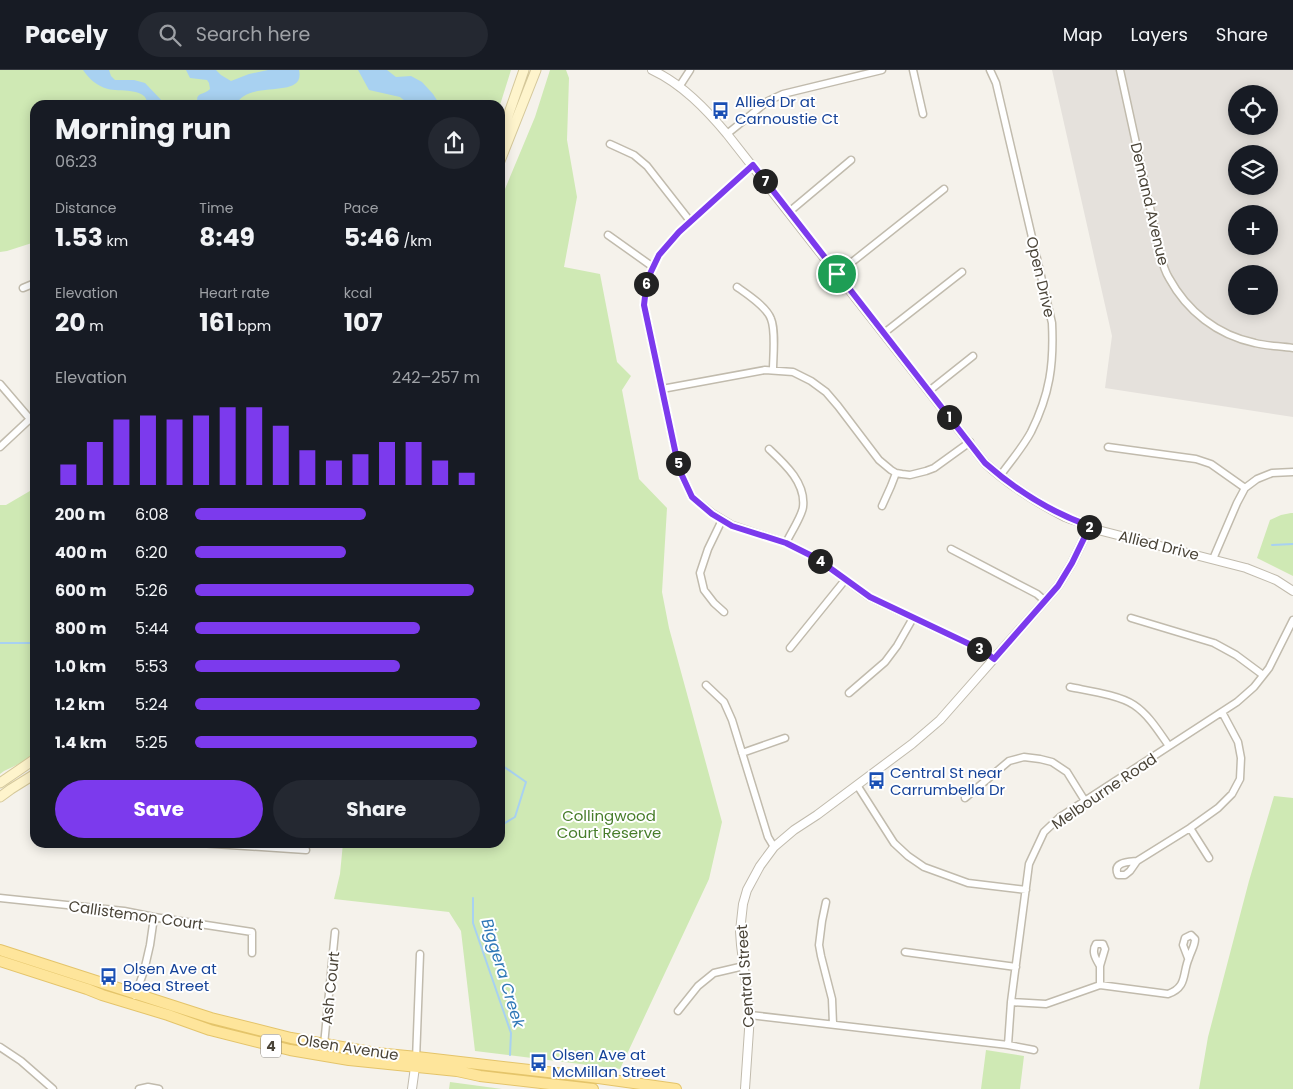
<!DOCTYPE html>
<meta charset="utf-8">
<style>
:root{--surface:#171b24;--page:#242831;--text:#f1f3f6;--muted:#9ea1a6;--line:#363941;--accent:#7c3aed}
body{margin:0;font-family:Poppins,sans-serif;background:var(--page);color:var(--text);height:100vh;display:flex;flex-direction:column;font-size:19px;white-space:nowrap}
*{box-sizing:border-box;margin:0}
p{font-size:16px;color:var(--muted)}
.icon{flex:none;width:28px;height:28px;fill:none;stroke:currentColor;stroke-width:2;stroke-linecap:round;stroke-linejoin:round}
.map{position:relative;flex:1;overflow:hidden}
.drawer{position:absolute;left:30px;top:30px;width:475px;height:748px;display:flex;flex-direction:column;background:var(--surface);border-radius:15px;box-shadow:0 2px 12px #0003}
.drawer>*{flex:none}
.controls{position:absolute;left:1228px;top:15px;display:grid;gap:10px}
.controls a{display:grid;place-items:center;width:50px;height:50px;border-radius:50%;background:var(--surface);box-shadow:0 2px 12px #0003;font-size:25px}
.pin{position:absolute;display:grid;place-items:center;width:42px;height:42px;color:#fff;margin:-21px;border:2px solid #fff;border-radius:50%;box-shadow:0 1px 5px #0007}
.km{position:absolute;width:25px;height:25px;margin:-12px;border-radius:50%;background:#222;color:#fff;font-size:14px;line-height:25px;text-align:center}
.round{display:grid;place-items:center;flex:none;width:52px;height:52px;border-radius:26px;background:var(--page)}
.head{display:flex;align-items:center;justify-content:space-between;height:85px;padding:0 25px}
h1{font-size:28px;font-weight:700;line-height:38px}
.stats{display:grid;grid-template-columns:repeat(3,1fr);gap:8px;height:85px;padding:5px 25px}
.stats div{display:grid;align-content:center}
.stats b{font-size:25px;font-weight:700}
.stats small{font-size:14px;font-weight:400}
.stats p{font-size:14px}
.chart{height:140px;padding:10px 25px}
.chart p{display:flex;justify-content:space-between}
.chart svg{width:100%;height:90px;margin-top:5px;stroke:var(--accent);stroke-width:6}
.cta{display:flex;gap:10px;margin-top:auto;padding:10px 25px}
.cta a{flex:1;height:58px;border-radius:30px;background:var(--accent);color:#fff;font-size:20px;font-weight:700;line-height:58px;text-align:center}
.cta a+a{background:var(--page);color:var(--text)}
ul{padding:0 25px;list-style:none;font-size:16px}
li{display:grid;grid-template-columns:80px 60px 1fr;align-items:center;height:38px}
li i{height:12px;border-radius:6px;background:var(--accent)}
header{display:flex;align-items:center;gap:30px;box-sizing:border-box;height:70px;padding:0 25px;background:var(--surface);border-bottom:1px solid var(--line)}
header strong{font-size:24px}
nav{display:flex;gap:28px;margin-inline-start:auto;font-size:18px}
.search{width:350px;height:45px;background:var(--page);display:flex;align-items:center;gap:12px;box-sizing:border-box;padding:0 18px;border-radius:28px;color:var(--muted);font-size:19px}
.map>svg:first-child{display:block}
.industrial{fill:#e5e1dc;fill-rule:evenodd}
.green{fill:#cfe9b4}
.water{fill:#a8d1f1}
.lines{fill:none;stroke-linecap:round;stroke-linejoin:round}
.stream{stroke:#a8d1f1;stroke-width:2}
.minor-casing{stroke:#c1bbad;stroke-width:9}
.tertiary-casing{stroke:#c1bbad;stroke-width:10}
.secondary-casing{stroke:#d5c89a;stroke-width:11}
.primary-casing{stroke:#e4c46a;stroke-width:12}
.minor{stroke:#fff;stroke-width:6}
.tertiary{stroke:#fff;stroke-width:8}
.secondary{stroke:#fef4cc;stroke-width:9}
.primary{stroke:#fee59b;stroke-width:10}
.route-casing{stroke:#fff;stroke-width:10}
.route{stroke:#7c3aed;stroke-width:6}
.labels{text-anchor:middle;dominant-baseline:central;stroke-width:4;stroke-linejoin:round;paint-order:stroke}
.shield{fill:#fff;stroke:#807c74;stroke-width:1}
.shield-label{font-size:14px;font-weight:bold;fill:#4a4438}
.transit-label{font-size:15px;fill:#164399;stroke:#fff;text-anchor:start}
.street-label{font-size:15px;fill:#4a4438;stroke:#fff}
.park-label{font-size:15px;fill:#477d2a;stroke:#fff}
.water-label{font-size:16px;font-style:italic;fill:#3079b7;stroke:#fff}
</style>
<header>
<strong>Pacely</strong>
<div class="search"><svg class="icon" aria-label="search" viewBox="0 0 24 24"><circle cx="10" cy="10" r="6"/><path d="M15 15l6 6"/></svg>Search here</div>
<nav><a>Map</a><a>Layers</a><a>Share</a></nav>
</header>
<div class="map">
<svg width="1293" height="1019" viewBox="0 0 1293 1019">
<rect width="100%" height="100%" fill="#f5f2eb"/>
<!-- industrial -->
<path class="industrial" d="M1052,0H1293V347L1105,318L1112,266ZM1236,24H1269V56H1236ZM1236,84H1269V116H1236ZM1236,144H1269V176H1236ZM1236,204H1269V236H1236Z"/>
<!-- green -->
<path class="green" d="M0,0H511L500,35H35V172L7,181L0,182Z
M550,0H566L569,8L567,70L577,127L564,197L600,204L617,292L631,306L622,320L639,409L667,438L662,522L669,558L722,752L709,809L620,999L475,981L461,861L449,842L334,829L340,804L343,773L500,772V131L535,47Z
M35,418V682L23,692L4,701L0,704V435H6Z
M1291,443H1293V506L1257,488L1270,450L1281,445Z
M1274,726L1293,728V1019H1199L1208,967L1249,811Z
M986,980L1024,986L1020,1019H981Z
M450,1012L502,1019H449Z"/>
<!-- water -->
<path class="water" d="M83,0H109L111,6L115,10H134L145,13L166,35H147C149,17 118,22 108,19C97,16 89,9 83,0Z
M186,0H216L221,5L231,11L249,4L268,0H299C306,31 248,8 236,35H198C194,21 204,26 210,19L209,13L207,10L190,8Z
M358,0H387L396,7L411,6L422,12L433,24L440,35H410L400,27L369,20Z"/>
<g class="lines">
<!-- stream -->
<path class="stream" d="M1272,475L1293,474
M0,573H35
M500,694L526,712L515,747L500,756
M475,773V772
M473,828V853L511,963L510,985"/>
<defs>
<path id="minor" d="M913,0L923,44
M990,0L996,13L1052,253C1054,294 1050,324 1031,362C1023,377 1010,392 1000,406
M1120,0L1160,183C1162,191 1164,200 1169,208C1187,241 1217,265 1255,273C1267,276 1280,276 1293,278
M679,17L690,0
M727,64L768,31L783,24L882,0
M610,74L634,85L647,96L690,151
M753,95L679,162L659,185L647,210L644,235L679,399L692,427L712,443L732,455L786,473L816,488L869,527L984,581L994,589
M789,142L851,90
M608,165L653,197
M837,204L944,119
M737,217C747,224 767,237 771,249C776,261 773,287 773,300
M23,218L35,213
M884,263L962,202
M0,314L30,349L35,353
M662,319L765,300L793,302L811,311L826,322L838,336L879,390L891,400L896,403L902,404L910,405L926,401L934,398L970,372
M929,321L973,286
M0,377L30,349
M1108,377L1196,389L1211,394L1245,418
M769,379C785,394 806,413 803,437C802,446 790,464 786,473
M882,436L891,416L896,403
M722,450L708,479L700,503L704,520L714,533L724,542
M951,479L1037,524L1045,531
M1213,489L1237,433L1245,418L1257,409L1272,403L1293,402
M1131,548L1214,573L1236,585L1263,605
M790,578L845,510
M706,615L724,632L732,650L768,767L774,777
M1070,617C1089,621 1119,625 1134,635C1149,645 1159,662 1169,676
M849,623L885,592L897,576L913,548
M742,683L785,668
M857,715L894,773L908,786L924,797L968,813L1026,820
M965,728L1009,691L1024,687L1040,689L1052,692L1067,702L1085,731
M1190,758L1209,788
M184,772L306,780
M1137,791C1128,792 1112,792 1118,805H1125L1130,801L1137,791L1190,758L1218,738L1232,724L1240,709L1241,688L1238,672L1222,642
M0,828L124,841L154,847L252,862V883
M826,832L822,851L819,875L821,886L832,929L833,954
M905,882L1016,897
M1100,896C1096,889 1091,882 1096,874H1103L1105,879L1100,896V915
M135,926L144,901L150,875L154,847
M1011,932L1046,934L1100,915L1168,924C1188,917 1182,903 1189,888C1191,881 1195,876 1195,869L1191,865L1185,868L1183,875L1188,888
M678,941L698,916L714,903L744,896
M750,945L1008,975L1034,980
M324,975L335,862
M1008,975L1011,932L1029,794L1044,762L1060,747L1237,632L1254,617L1269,598L1293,550
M0,977L21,991L53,1019
M416,990L420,884
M139,1019L148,1017L159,1019"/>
<path id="tertiary" d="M652,0C682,14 706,39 727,64L985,393C1009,415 1036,432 1065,447C1074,451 1085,452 1094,459L1246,498L1276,510L1293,521
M412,1019L415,997
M745,1019L750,945L741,875L740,861L743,834L747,820L760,796L774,777L794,760L817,745L912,674L940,650L1058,516L1072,493L1090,456"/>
<path id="secondary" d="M500,69L524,0
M500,91L536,0
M0,713L35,689
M0,727L11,719L35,704"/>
<path id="primary" d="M0,880L211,948L291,968L376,983L417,987L591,1007L676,1019
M0,891L87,919L102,925L168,945L210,960L290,980L349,990L457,1001L480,1006L593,1019"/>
</defs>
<!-- minor casing -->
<use href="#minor" class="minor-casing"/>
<!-- tertiary casing -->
<use href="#tertiary" class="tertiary-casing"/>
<!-- secondary casing -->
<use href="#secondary" class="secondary-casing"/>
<!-- primary casing -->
<use href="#primary" class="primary-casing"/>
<!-- minor -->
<use href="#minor" class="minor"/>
<!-- tertiary -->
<use href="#tertiary" class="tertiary"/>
<!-- secondary -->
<use href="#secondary" class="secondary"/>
<!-- primary -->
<use href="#primary" class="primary"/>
</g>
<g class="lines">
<defs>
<path id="route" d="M753,95L985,393C1017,421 1050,442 1090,456L1072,493L1058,516L994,589L984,581L870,527L816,488L786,473L732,456L712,444L692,427L679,399L644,235L647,210L659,185L679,162Z"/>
</defs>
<!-- route casing -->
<use href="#route" class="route-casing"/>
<!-- route -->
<use href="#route" class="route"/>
</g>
<!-- icons -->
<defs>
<symbol id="bus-bare" viewBox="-9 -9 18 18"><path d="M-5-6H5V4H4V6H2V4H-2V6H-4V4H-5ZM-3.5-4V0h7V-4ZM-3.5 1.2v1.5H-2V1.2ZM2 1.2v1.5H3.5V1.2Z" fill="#1a4fb4" stroke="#fff" stroke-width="2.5" paint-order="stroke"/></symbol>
</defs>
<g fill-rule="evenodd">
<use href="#bus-bare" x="708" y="28" width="25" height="25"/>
<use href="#bus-bare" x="864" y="698" width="25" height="25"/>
<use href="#bus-bare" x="96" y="894" width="25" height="25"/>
<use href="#bus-bare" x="526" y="980" width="25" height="25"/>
</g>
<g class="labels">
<!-- shield labels -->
<rect class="shield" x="261" y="964.5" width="20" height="23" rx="4"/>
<g class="shield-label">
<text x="271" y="976">4</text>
</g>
<!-- transit labels -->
<g class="transit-label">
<text x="735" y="31">Allied Dr at<tspan x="735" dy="17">Carnoustie Ct</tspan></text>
<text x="890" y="702">Central St near<tspan x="890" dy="17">Carrumbella Dr</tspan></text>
<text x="123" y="898">Olsen Ave at<tspan x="123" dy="17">Boea Street</tspan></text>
<text x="552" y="984">Olsen Ave at<tspan x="552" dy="17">McMillan Street</tspan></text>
</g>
<!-- street labels -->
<g class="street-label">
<text transform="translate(1150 134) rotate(77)">Demand Avenue</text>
<text transform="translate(1041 207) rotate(77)">Open Drive</text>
<text transform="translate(1159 475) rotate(14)">Allied Drive</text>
<text transform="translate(1104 721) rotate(-34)">Melbourne Road</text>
<text transform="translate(136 845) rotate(8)">Callistemon Court</text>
<text transform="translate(745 906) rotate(-94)">Central Street</text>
<text transform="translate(330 918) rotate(-84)">Ash Court</text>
<text transform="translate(348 977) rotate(9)">Olsen Avenue</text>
</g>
<!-- park labels -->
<g class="park-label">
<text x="609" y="745">Collingwood<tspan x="609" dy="17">Court Reserve</tspan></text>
</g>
<!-- water labels -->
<g class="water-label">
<text transform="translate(503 903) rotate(73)">Biggera Creek</text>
</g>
</g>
</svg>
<div class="controls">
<a><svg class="icon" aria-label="locate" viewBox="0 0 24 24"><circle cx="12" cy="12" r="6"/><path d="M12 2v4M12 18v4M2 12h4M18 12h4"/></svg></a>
<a><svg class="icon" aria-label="layers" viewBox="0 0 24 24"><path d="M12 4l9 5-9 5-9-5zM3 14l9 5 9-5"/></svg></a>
<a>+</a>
<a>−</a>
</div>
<div class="pin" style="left:837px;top:204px;background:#1e9e55"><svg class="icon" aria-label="arrive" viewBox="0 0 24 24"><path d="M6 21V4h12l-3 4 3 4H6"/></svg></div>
<b class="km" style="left:949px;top:347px">1</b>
<b class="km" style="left:1089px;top:457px">2</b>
<b class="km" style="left:979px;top:579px">3</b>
<b class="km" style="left:820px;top:491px">4</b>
<b class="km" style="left:678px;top:393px">5</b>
<b class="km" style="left:646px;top:214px">6</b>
<b class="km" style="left:765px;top:111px">7</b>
<section class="drawer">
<div class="head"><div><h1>Morning run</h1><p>06:23</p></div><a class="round"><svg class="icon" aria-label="share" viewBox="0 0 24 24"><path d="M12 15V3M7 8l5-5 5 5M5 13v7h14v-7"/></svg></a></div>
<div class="stats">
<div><p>Distance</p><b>1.53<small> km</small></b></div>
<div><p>Time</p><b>8:49</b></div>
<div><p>Pace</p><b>5:46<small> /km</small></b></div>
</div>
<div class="stats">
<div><p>Elevation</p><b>20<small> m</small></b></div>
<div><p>Heart rate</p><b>161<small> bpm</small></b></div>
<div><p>kcal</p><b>107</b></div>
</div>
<div class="chart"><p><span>Elevation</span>242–257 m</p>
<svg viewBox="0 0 160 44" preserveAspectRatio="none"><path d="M5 44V34M15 44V23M25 44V12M35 44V10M45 44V12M55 44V10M65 44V6M75 44V6M85 44V15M95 44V27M105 44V32M115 44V29M125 44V23M135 44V23M145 44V32M155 44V38"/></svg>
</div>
<ul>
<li><b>200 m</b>6:08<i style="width:60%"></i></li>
<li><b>400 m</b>6:20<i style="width:53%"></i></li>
<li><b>600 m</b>5:26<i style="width:98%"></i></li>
<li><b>800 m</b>5:44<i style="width:79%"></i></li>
<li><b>1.0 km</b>5:53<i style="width:72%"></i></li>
<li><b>1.2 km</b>5:24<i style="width:100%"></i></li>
<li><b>1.4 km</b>5:25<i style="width:99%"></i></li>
</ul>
<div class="cta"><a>Save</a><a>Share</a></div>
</section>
</div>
